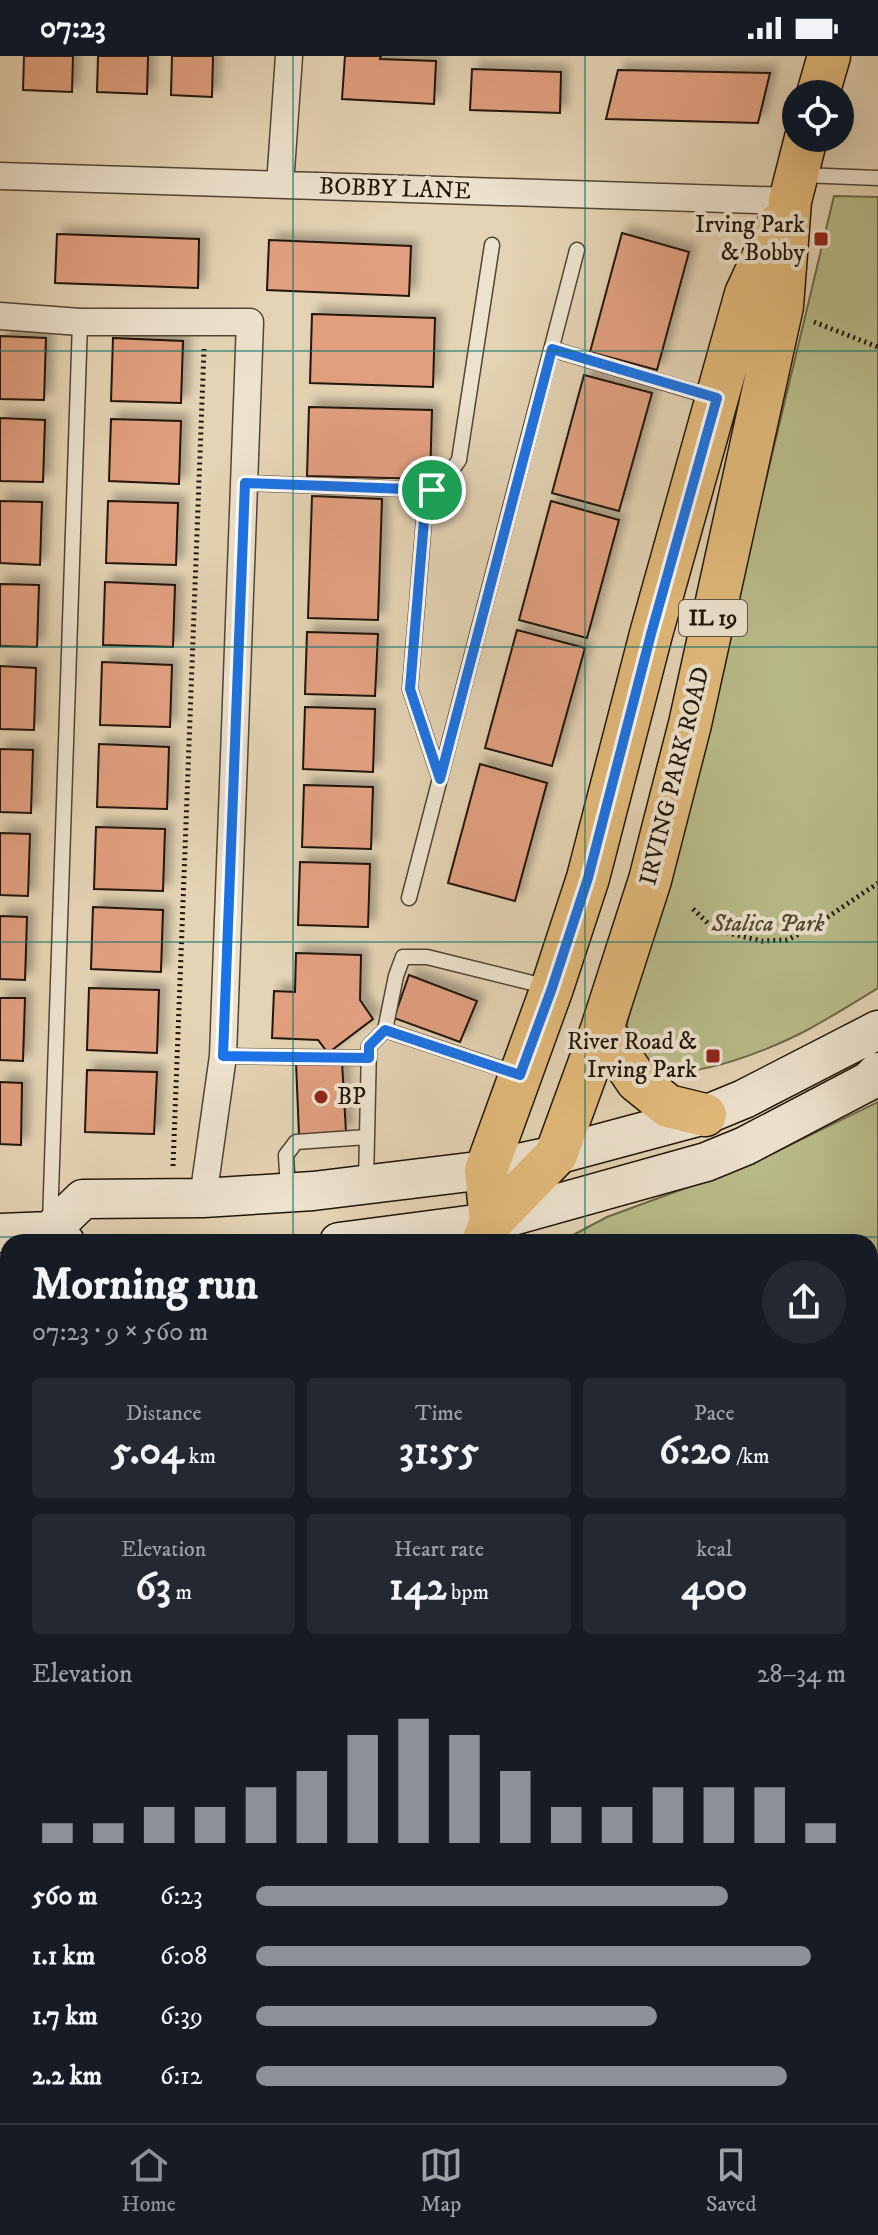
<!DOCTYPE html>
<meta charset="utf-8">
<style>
:root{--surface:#171b24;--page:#242831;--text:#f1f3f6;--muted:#9ea1a6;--line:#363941;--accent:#8c9099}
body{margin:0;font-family:"IM FELL DW Pica",serif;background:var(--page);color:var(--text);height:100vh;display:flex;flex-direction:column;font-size:30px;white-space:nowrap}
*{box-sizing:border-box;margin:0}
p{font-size:26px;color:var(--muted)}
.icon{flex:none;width:44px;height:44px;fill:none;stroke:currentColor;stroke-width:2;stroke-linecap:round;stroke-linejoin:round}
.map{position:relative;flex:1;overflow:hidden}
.drawer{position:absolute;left:0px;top:1178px;width:878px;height:890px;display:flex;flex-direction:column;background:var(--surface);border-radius:24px 24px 0 0;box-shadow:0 8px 32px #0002}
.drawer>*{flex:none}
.tools{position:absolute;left:782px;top:24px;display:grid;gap:16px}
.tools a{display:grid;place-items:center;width:72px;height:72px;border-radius:50%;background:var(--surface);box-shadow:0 8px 32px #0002;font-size:40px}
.pin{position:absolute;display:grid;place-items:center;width:68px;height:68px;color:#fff;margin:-34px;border:4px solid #fff;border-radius:50%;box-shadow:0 2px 8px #0007}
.round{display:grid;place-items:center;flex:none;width:84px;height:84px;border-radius:42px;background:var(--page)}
.overview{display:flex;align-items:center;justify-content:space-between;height:136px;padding:0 32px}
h1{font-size:44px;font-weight:700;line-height:60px}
.stats{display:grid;grid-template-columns:repeat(3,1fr);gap:12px;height:136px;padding:8px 32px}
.stats div{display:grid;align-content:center;border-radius:8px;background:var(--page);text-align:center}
.stats b{font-size:40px;font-weight:700}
.stats small{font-size:22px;font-weight:400}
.stats p{font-size:22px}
.chart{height:224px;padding:16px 32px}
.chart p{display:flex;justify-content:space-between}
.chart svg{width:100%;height:144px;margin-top:8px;stroke:var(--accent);stroke-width:6}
ul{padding:0 32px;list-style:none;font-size:26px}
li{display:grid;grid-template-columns:128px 96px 1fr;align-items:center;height:60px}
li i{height:20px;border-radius:10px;background:var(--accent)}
.status{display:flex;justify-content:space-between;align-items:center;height:56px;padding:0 40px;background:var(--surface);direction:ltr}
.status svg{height:22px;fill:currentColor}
.menu{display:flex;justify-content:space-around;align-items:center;height:112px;border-top:2px solid var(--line);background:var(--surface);font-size:22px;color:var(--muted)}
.menu a{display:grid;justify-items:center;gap:4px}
.menu .on{color:var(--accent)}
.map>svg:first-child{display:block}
.green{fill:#b9bb8a;stroke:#6c6848;stroke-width:2}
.water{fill:#99b6b7;stroke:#697671;stroke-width:2}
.pier{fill:#e4d3b4}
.building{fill:#e19f80;stroke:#201507;stroke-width:2;filter:url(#shadow)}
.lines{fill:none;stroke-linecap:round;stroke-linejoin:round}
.service-casing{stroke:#514432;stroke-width:17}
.minor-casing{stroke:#514432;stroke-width:29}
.secondary-casing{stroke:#201507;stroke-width:41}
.primary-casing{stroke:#201507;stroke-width:45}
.path{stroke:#201507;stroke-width:5;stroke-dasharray:2 4;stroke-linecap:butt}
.service{stroke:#ede2ce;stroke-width:14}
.minor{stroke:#ede2ce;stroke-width:26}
.secondary{stroke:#ede2ce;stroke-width:38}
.primary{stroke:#e2ba7a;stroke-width:42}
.route-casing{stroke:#fff;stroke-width:16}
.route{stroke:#1a73e8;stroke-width:10}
.grid{fill:none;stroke:#0f766e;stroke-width:2;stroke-opacity:0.55}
.poi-dot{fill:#8f2418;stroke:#ede2ce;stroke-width:3}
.labels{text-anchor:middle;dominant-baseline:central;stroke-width:8;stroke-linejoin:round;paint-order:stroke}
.shield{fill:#ede2ce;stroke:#5e5243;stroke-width:2}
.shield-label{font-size:22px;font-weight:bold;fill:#201507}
.street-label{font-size:24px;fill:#201507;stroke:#ede2ce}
.poi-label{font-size:24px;fill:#201507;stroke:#ede2ce;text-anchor:end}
.park-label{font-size:24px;font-style:italic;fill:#4e472e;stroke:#ede2ce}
</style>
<div class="status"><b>07:23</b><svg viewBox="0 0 49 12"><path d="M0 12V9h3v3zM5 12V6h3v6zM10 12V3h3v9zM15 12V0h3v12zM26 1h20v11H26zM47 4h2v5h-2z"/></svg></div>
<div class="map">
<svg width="878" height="2067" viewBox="0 0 878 2067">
<defs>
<filter id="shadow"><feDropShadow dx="7" dy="-7" stdDeviation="4" flood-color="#0004"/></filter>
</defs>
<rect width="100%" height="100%" fill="#e4d3b4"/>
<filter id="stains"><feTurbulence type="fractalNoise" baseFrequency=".0025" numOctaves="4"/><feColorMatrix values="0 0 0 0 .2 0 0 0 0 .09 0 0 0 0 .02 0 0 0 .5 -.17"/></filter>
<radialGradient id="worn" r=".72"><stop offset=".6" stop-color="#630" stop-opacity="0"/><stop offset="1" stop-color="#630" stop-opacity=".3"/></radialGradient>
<!-- green -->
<path class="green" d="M834,140L878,141V932C855,946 833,960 809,973C774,992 644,1050 627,988C625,981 627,970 628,963L696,716Z
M878,1046V1372L870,1382V1186H560L607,1161L751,1108Z
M0,1227H8V2060H75L65,2067H0Z
M878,1610V2067H436L446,2060H870V1620Z"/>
<!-- water -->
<path class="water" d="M878,1372V1610L870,1620V1382Z
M75,2060H446L436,2067H65Z"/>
<!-- pier -->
<path class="pier" d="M161,2060H253L252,2067H160Z"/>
<!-- building -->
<path class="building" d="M24,0H73L72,36L23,34Z
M98,0H148L147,38L97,36Z
M172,0H213L212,41L171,39Z
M345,0H381L380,3L436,5L434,48L342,43Z
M472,13L561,16L560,57L470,54Z
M618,14L770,17L758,67L606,63Z
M622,177L689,196L657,314L590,296Z
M57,178L199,183L198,232L55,227Z
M269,184L411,190L409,240L267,234Z
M312,258L435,262L433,331L310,327Z
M0,280L46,282L44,344L0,343Z
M113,282L183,285L181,347L111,345Z
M584,319L652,337L619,455L552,437Z
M309,351L432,354L430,423L307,420Z
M0,362L45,364L43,426L0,425Z
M111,363L181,365L179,428L109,425Z
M312,440L382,443L378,564L308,562Z
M0,445L42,446L40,509L0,507Z
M108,445L178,447L176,509L106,507Z
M551,445L619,464L587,582L519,564Z
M105,526L175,529L173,591L103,589Z
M0,528L39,529L37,591L0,590Z
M517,574L585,592L552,710L485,692Z
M307,576L378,578L375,640L305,638Z
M102,606L172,609L170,671L100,669Z
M0,610L36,612L34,674L0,673Z
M305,651L375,653L373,716L303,713Z
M99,688L169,691L167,753L97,751Z
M0,693L33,694L31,757L0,756Z
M480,708L547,727L515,845L448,827Z
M304,729L373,731L371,793L302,791Z
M96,771L165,773L163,835L94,833Z
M0,777L30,778L28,840L0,839Z
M300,806L370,808L368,871L298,869Z
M93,851L163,854L161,916L91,913Z
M0,860L27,861L25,924L0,923Z
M296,897L361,899L360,944L373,963L328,997L318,984L272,982L274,935L295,936Z
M409,919L477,945L460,986L394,962Z
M89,932L159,934L157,997L87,994Z
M0,942H25L23,1005L0,1004Z
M296,1006H342L346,1076L299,1079Z
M87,1014L157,1016L154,1078L85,1076Z
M0,1026L22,1027L21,1089L0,1088Z"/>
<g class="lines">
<defs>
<path id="service" d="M802,119L878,122
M552,293L712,341
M245,427L432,434L425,452L410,633L440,723
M432,434L445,424L459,404L492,189
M409,842L577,194
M385,974L518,1018
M223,1000L369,1002
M366,1126L369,990L385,974L396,920L403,901H427L548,931
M288,1135L286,1099L296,1086L367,1081
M50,1167L80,266
M870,1213L878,1206"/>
<path id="minor" d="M0,120L790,145
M280,129L289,0
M0,260L80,266H250L223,1000L203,1142"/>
<path id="secondary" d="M50,1175L83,1143L203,1142L313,1135L486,1114L556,1099L705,1059L744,1043L878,974
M0,1177L50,1175L65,1186
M339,1186L491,1166L706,1106L745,1090L869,1025L878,1016"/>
<path id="primary" d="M818,38L829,0
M602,973L637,1025L668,1050L705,1059
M491,1166L486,1114L552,932L588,822L651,578L746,238L778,169
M483,1186L491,1166L556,1099L602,973L650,824L690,668L782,250L790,145L806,82
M202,2067L203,2060"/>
</defs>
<!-- service casing -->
<use href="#service" class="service-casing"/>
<!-- minor casing -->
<use href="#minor" class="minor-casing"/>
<!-- secondary casing -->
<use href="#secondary" class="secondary-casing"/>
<!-- primary casing -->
<use href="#primary" class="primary-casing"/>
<!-- path -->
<path class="path" d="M814,266L878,291
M693,853L715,874L762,885L787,884L813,871L878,827
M173,1110L204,293"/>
<!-- service -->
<use href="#service" class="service"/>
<!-- minor -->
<use href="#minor" class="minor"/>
<!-- secondary -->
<use href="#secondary" class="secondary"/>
<!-- primary -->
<use href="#primary" class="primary"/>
</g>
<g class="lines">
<defs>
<path id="route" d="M552,293L717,342L651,578L588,822L552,932L520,1019L385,974L369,990V1002L223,1000L245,427L432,434L425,452L410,633L440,723Z"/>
</defs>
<!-- route casing -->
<use href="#route" class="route-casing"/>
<!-- route -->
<use href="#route" class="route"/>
</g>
<!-- grid -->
<path class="grid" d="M293,0V1186M585,0V1186M0,295H878M0,591H878M0,886H878M0,1181H878M0,1476H8M870,1476H878M0,1772H8M870,1772H878M293,2060V2067M585,2060V2067"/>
<!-- markers -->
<g class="poi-dot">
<rect x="813" y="175" width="16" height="16" rx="4"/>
<rect x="705" y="992" width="16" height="16" rx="4"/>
<circle cx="321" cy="1041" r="8"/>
</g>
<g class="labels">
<!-- shield labels -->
<rect class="shield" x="679" y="544" width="68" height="36" rx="6"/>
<g class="shield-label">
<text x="713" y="562">IL 19</text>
</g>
<!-- street labels -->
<g class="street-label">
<text transform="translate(395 133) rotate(2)">BOBBY LANE</text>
<text transform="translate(675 720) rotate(-76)">IRVING PARK ROAD</text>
</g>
<!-- poi labels -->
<g class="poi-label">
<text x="805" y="169">Irving Park<tspan x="805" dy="28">&amp; Bobby</tspan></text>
<text x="697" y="986">River Road &amp;<tspan x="697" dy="28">Irving Park</tspan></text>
<text x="337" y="1041" text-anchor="start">BP</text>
</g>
<!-- park labels -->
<g class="park-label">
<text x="768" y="868">Stalica Park</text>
</g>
</g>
<rect width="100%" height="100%" filter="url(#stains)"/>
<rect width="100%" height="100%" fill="url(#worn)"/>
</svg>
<div class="tools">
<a><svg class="icon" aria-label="locate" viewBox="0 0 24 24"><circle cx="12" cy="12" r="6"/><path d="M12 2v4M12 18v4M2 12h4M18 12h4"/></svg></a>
</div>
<div class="pin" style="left:432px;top:434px;background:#1e9e55"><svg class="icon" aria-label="arrive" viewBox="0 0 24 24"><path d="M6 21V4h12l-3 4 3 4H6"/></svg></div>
<section class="drawer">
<div class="overview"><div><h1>Morning run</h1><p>07:23 · 9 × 560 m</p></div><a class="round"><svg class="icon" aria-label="share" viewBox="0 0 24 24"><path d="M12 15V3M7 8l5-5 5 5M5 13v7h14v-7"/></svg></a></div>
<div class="stats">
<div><p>Distance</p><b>5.04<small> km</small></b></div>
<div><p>Time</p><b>31:55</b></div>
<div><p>Pace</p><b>6:20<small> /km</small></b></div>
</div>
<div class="stats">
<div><p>Elevation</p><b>63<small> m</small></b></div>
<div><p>Heart rate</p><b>142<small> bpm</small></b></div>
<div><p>kcal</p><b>400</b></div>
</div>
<div class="chart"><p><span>Elevation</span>28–34 m</p>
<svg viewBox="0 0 160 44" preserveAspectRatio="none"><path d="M5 44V38M15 44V38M25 44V33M35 44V33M45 44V27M55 44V22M65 44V11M75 44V6M85 44V11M95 44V22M105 44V33M115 44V33M125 44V27M135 44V27M145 44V27M155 44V38"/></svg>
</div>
<ul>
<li><b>560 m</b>6:23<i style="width:80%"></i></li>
<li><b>1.1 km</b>6:08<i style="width:94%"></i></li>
<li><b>1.7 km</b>6:39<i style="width:68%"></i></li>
<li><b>2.2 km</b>6:12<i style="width:90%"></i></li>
</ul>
</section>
</div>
<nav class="menu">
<a class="on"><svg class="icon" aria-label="home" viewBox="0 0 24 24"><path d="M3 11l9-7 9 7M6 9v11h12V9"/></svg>Home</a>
<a><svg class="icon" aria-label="map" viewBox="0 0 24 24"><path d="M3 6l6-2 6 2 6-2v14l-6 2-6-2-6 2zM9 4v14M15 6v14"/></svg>Map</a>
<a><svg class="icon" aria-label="saved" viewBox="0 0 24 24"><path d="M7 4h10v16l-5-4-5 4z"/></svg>Saved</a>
</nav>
